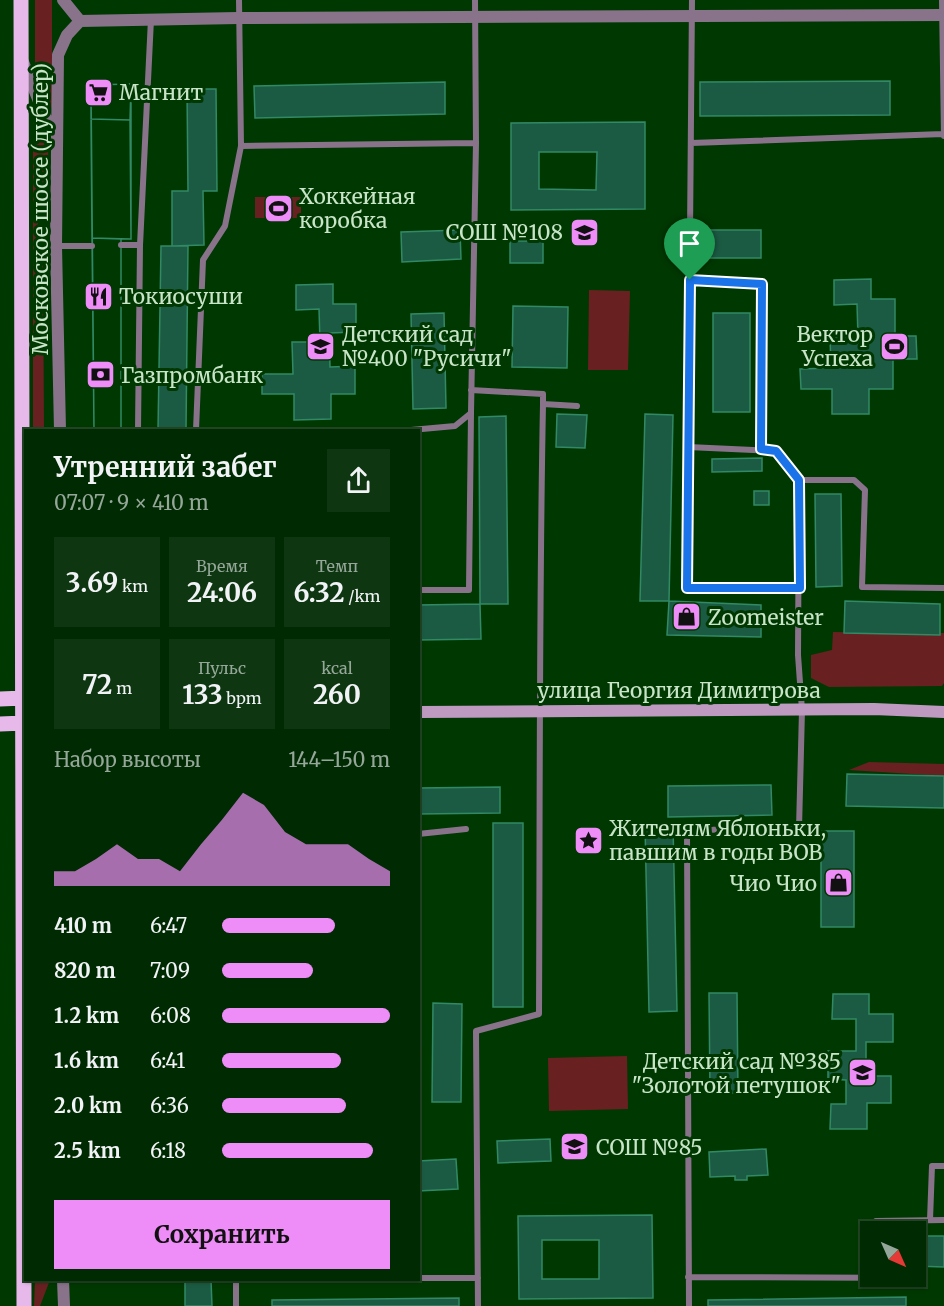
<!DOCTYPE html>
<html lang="ru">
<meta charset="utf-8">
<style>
:root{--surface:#002a02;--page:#0e3611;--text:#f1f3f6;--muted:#95a799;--line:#224624;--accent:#ee8cf8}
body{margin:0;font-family:Merriweather,serif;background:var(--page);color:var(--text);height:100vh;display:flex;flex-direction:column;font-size:22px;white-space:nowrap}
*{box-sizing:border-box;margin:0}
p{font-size:20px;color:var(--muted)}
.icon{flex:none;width:33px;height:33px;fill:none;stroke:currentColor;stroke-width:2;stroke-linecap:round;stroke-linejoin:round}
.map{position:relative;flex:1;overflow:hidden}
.side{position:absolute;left:24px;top:429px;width:396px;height:852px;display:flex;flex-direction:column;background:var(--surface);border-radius:0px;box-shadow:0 2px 4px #0004,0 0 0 2px var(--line)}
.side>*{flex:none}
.needle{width:39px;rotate:135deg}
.tools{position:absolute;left:860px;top:1221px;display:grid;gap:12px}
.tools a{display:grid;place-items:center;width:66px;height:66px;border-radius:0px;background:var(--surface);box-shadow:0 2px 4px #0004,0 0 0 2px var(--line);font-size:30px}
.pin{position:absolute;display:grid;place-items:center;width:51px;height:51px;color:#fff;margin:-62px -26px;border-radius:50% 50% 50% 0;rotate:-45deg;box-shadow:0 0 6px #0007}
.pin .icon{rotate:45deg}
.round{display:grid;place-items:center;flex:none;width:63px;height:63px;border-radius:0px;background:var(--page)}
.headline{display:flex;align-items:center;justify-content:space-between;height:102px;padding:0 30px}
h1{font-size:27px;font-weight:700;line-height:45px}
.figures{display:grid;grid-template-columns:repeat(3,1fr);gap:9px;height:102px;padding:6px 30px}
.figures div{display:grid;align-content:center;border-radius:0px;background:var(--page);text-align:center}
.figures b{font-size:26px;font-weight:700}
.figures small{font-size:16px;font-weight:400}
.figures p{font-size:16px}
.chart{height:168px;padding:12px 30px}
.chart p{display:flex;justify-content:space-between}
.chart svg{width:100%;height:108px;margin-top:6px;fill:var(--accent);opacity:.7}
.primary-button{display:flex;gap:12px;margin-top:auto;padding:12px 30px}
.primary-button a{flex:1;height:69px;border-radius:0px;background:var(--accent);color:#111;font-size:24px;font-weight:700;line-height:69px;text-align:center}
ul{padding:0 30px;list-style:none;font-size:20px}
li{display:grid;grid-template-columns:96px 72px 1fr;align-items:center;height:45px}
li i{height:15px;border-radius:8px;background:var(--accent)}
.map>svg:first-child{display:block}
.green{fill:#692020}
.building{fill:#1c5b43;stroke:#318966;stroke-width:1.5;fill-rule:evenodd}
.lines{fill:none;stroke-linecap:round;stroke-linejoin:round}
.lane{stroke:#89738b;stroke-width:6}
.street{stroke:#89738b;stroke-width:12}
.secondary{stroke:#be9ac1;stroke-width:12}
.primary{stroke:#e7b9eb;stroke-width:15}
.route-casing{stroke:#fff;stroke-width:12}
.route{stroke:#1a73e8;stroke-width:8}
.labels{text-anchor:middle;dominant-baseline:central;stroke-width:6;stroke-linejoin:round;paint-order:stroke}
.poi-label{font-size:21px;fill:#c9e5c8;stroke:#003802;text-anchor:start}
.street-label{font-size:21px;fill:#c9e5c8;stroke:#003802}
</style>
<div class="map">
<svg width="944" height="1306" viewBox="0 0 944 1306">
<rect width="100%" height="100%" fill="#003802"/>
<!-- green -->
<path class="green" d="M35,0H52V109L35,66Z
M33,109L48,148L49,183H37L39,256L43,263L44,430H33Z
M255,197H301V218H255Z
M589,290L630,291L628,370H588Z
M833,632L944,633V683L942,686L829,687L811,678V655L832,650Z
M869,762L944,764V776L849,770Z
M627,1056L628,1109L549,1111L548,1058Z
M35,1280H50L40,1306H34Z"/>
<!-- building -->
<path class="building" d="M890,81V115L700,116V82Z
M445,82V114L255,118L254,86Z
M131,84V239H121V430H94L91,85Z
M131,84L130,120L91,119V85Z
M187,89H216L217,191H203L204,245L172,246V191H188Z
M91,119L130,120L131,239L92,238Z
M645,122V209L511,210V123ZM539,152H597L596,190L539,189Z
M460,230L461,259L402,262L401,232Z
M704,230H761V258H704Z
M92,238L121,239V430H94Z
M510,241H543V263H510Z
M161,246H188L186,430H158Z
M871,279V299H895V336H916L917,359H893V389H869V414H832V389H801L800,369L831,368L830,337H858L857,304L834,305V280Z
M333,284V304H356V332L329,333L330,367L355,366V394H331V419L294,420V394H262V374H293L292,342H320L319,309L296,310V285Z
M513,306L568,307L567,368L512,367Z
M444,313L446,408L413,409L411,314Z
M713,313H750V412H713Z
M557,414L587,415L585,448L556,447Z
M645,414L673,415L669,601H640Z
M506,416L508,604H480L479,417Z
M762,458V471L712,472V459Z
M754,491H769V505H754Z
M815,494H841L842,586L816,587Z
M669,601L761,605V637L667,635Z
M845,601L940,604V635L844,633Z
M480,604L481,639L418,640V605Z
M847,774L944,776V808L846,806Z
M771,785L772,815L668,817V786Z
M500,787V813L418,814V788Z
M493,823H523V1007H493Z
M645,825H673L677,1011L649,1012Z
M821,831H854V927H821Z
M709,993H737L738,1093H710Z
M833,994H869V1014H893V1042H866V1076H891V1103H867V1129H830L831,1104H846V1080L828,1079V1051H856V1019H832Z
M433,1003L462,1004L461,1102H432Z
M550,1139L551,1161L498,1163L497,1141Z
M766,1149L768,1175L747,1176V1180H735V1176L710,1177L709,1152Z
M456,1159L458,1189L418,1191V1161Z
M652,1215L653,1298L519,1299L518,1216ZM542,1240H599V1279H542Z
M915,1236H944V1267L915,1266Z
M185,1280H211L212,1306H185Z
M906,1297V1306H708V1300Z
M459,1298V1306H272V1300Z"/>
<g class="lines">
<!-- lane -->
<path class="lane" d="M692,0L687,588H800
M942,0L944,136
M691,143L943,134
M241,146L476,143
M121,245H140
M56,246H92
M690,280L762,283L761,449
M471,390L543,394V404L577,406
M138,430L140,245L151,19
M196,430L203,260L225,226L241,146L239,0
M411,430L455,426L471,413L476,143L475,0
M688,447L776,451L799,480H854L865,490L862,587L944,588
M418,590H469L471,413
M418,834L466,829
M930,1220L932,1166H944
M876,1232V1221L944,1220
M688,1277L924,1278
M418,1278H478
M236,1306V1280
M478,1306L476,1031L539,1014C540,811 539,608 543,404
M689,1306L687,830L799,829L802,710L798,655L799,480"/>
<!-- street -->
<path class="street" d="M63,0L80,21
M80,21L238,18L944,15
M23,62L56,143
M60,430L56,246L58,55L67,35L80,21
M63,1280L64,1306"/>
<!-- secondary -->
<path class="secondary" d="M418,712L874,709L944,712"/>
<!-- primary -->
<path class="primary" d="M21,0L24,1306
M0,699L24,698
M0,724L24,723"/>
</g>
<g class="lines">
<defs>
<path id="route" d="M690,280L762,284L761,449L776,451L799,480L800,588H687Z"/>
</defs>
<!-- route casing -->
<use href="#route" class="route-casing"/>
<!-- route -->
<use href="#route" class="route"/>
</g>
<!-- icons -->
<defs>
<symbol id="supermarket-square" viewBox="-11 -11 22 22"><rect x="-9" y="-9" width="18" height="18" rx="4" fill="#ee8cf8" stroke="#003802"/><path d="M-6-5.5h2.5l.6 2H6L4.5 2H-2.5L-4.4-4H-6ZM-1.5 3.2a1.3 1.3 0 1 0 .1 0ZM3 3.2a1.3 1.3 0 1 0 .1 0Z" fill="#111"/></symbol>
<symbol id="stadium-square" viewBox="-11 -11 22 22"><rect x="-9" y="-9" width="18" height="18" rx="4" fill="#ee8cf8" stroke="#003802"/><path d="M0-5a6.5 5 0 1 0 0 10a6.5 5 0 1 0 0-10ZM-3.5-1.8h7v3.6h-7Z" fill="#111"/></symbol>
<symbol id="school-square" viewBox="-11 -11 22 22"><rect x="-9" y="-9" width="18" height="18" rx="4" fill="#ee8cf8" stroke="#003802"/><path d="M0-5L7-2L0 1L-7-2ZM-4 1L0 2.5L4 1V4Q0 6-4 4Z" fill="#111"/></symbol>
<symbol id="restaurant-square" viewBox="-11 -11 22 22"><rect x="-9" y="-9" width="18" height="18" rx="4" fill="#ee8cf8" stroke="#003802"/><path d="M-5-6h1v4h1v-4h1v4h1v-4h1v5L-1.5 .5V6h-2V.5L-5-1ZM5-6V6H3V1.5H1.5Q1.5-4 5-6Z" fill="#111"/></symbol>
<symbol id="bank-square" viewBox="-11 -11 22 22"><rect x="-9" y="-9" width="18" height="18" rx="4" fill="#ee8cf8" stroke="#003802"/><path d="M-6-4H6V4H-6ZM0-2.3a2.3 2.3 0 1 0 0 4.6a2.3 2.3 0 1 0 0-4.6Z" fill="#111"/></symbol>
<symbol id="shop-square" viewBox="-11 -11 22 22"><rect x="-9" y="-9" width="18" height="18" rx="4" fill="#ee8cf8" stroke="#003802"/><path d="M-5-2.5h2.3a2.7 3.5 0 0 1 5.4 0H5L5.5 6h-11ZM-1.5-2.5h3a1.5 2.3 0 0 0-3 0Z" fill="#111"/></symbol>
<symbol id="sight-square" viewBox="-11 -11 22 22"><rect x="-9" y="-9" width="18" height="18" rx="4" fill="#ee8cf8" stroke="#003802"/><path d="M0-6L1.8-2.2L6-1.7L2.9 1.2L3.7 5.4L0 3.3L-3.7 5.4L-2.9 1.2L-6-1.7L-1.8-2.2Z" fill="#111"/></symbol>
</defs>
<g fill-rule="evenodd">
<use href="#supermarket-square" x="82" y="76" width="33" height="33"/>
<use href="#stadium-square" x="262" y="192" width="33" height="33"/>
<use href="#school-square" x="568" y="216" width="33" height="33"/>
<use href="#restaurant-square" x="82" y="280" width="33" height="33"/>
<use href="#school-square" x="304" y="330" width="33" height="33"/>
<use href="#stadium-square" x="878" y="330" width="33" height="33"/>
<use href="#bank-square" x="84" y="358" width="33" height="33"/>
<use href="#shop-square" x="670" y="600" width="33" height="33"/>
<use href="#sight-square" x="572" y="824" width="33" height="33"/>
<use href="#shop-square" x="822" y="866" width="33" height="33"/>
<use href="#school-square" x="846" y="1056" width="33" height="33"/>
<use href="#school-square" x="558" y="1130" width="33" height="33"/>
</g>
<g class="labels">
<!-- poi labels -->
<g class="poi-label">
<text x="119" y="92">Магнит</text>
<text x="299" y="196">Хоккейная<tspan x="299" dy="24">коробка</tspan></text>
<text x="563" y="232" text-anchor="end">СОШ №108</text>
<text x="119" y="296">Токиосуши</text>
<text x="342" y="334">Детский сад<tspan x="342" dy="24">№400 "Русичи"</tspan></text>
<text x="873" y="334" text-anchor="end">Вектор<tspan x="873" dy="24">Успеха</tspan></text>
<text x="121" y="375">Газпромбанк</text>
<text x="708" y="617">Zoomeister</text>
<text x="609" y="828">Жителям Яблоньки,<tspan x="609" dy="24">павшим в годы ВОВ</tspan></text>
<text x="817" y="883" text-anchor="end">Чио Чио</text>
<text x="841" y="1061" text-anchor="end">Детский сад №385<tspan x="841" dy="24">"Золотой петушок"</tspan></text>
<text x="596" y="1147">СОШ №85</text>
</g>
<!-- street labels -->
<g class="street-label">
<text transform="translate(40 209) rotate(-90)">Московское шоссе (дублер)</text>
<text x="679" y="690">улица Георгия Димитрова</text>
</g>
</g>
</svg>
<div class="tools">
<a><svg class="needle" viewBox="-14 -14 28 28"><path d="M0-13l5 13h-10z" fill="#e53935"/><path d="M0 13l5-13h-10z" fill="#95a799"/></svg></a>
</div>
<div class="pin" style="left:690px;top:280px;background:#1e9e55"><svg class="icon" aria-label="arrive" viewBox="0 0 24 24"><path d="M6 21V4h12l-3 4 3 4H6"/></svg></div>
<section class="side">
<div class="headline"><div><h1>Утренний забег</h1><p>07:07 · 9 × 410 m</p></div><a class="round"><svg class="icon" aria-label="share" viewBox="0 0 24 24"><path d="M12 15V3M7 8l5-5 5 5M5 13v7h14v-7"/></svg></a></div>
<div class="figures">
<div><b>3.69<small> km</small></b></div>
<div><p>Время</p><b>24:06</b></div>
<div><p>Темп</p><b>6:32<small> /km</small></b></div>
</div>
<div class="figures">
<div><b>72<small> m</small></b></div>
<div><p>Пульс</p><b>133<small> bpm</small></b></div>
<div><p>kcal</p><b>260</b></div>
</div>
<div class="chart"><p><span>Набор высоты</span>144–150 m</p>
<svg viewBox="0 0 160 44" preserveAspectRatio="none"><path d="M0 44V38L10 38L20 33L30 27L40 33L50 33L60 38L70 27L80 17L90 6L100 11L110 22L120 27L130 27L140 27L150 33L160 38V44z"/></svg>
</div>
<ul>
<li><b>410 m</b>6:47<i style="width:67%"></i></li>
<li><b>820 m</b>7:09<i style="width:54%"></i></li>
<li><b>1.2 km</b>6:08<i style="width:100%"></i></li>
<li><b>1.6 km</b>6:41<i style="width:71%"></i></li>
<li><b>2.0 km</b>6:36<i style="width:74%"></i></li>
<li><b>2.5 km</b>6:18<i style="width:90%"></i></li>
</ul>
<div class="primary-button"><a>Сохранить</a></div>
</section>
</div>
